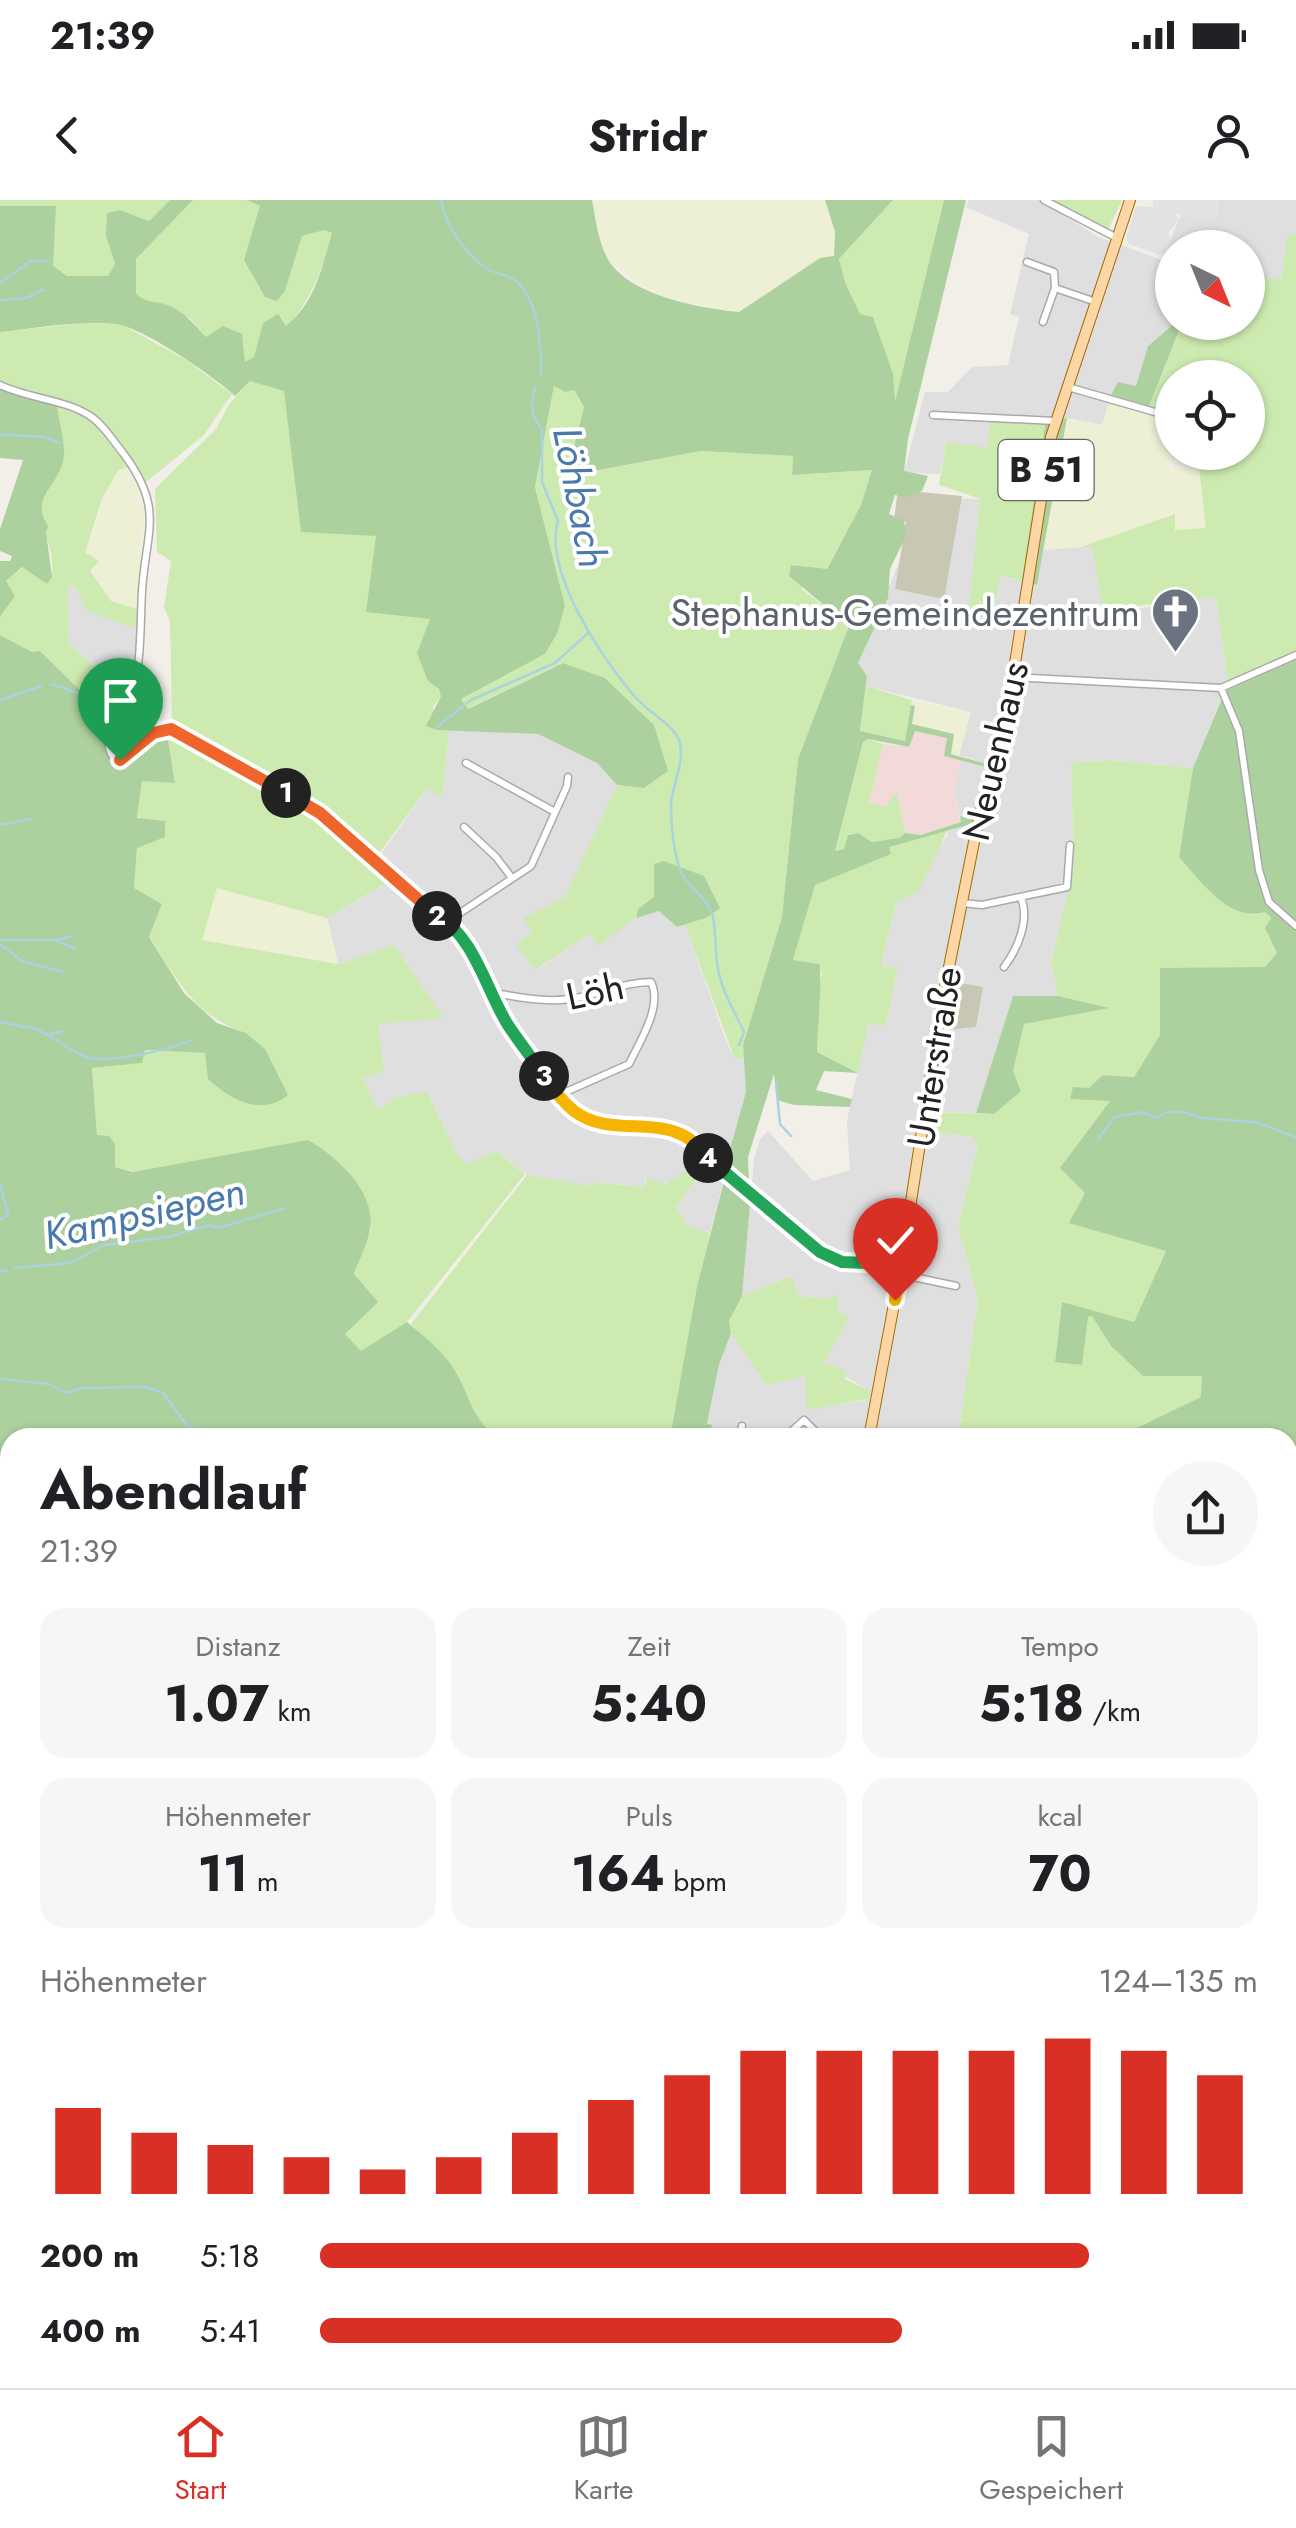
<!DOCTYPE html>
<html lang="de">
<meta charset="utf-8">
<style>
:root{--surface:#fff;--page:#f6f6f6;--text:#202124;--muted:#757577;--line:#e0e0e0;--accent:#d93025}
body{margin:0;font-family:Jost,sans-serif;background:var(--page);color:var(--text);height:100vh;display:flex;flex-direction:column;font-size:38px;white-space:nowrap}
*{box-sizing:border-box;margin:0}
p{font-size:32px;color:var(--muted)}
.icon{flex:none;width:55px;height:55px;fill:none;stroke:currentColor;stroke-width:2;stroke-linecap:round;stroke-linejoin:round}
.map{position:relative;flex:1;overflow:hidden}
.sheet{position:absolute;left:0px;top:1228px;width:1298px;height:962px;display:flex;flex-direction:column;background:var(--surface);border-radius:30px 30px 0 0;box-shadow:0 2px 8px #0004}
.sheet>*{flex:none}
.needle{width:65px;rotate:137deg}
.fabs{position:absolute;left:1155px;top:30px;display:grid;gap:20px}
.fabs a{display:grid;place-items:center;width:110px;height:110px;border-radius:50%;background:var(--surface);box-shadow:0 2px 8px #0004;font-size:50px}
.pin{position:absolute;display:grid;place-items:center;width:85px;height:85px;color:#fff;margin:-102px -42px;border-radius:50% 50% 50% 0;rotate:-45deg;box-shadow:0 0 10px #0007}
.pin .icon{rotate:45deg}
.km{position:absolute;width:50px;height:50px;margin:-25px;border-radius:50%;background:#222;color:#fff;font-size:28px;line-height:50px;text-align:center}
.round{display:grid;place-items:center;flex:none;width:105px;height:105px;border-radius:52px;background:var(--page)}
.overview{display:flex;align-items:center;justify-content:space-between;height:170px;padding:0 40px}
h1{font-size:55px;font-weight:700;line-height:75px}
.stats{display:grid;grid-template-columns:repeat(3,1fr);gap:15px;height:170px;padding:10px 40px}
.stats div{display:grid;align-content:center;border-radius:25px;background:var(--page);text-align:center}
.stats b{font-size:50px;font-weight:700}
.stats small{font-size:28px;font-weight:400}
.stats p{font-size:28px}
.chart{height:280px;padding:20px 40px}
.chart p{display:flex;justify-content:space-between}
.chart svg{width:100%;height:180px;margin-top:10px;stroke:var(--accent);stroke-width:6}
ul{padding:0 40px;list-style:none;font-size:32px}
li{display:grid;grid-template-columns:160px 120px 1fr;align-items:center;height:75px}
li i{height:25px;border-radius:12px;background:var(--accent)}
.status{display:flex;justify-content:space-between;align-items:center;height:70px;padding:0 50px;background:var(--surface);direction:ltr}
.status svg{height:28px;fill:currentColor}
header{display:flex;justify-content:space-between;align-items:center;height:130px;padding:0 40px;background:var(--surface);font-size:45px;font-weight:700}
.dock{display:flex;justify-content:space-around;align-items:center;height:140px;border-top:2px solid var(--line);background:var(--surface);font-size:28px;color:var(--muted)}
.dock a{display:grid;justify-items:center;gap:5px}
.dock .current{color:var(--accent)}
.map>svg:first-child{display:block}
.residential{fill:#e0dfdf}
.commercial{fill:#f2dad9}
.construction{fill:#c7c7b4}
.farmland{fill:#eef0d5}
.grass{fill:#cdebb0}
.forest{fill:#add19e}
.parking{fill:#e2e2e2}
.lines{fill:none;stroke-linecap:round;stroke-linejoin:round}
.stream{stroke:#aad3df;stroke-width:2.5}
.minor-casing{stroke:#a9a9a9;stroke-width:9}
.primary-casing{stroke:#a06b00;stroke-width:12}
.minor{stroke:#fff;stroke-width:6}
.primary{stroke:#fcd6a4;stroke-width:10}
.split-1-casing{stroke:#fff;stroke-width:20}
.split-2-casing{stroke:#fff;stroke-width:20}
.split-3-casing{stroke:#fff;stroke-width:20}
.split-4-casing{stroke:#fff;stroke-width:20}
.split-5-casing{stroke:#fff;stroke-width:20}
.split-6-casing{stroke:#fff;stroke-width:20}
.split-1{stroke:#f0652b;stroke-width:12}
.split-2{stroke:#f0652b;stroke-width:12}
.split-3{stroke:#22a559;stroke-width:12}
.split-4{stroke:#f5b400;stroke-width:12}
.split-5{stroke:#22a559;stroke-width:12}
.split-6{stroke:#f5b400;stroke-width:12}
.labels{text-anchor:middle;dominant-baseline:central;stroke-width:8;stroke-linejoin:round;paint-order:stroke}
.shield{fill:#fff;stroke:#646464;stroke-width:2.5}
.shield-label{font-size:35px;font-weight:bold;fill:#222}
.worship-label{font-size:38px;fill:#5b616d;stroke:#fff;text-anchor:end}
.street-label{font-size:38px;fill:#222;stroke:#fff}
.water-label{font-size:40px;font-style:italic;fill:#4a7aab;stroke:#fff}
</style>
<div class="status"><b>21:39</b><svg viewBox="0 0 49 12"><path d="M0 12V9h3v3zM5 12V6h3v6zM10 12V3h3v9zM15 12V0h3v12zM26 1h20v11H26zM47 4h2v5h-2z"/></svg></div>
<header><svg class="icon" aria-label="back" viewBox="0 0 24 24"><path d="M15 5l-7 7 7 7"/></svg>Stridr<svg class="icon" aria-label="person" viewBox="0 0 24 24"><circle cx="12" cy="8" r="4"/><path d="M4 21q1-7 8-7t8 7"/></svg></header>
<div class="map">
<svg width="1296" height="2188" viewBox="0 0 1296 2188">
<rect width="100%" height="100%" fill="#f2efe9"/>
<!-- residential -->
<path class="residential" d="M969,0H1049L1048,5L1098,37L1162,60L1181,14H1216L1218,0H1296V35L1288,34L1281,79L1254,93H1248V48H1172L1175,123L1148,146L1136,187L1118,182L1102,225L1067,218L1045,225L991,220L988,249L946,242L940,274L904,272L925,192H948L972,167L1008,165L1019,117L1010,114L1029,34L966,7Z
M925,298L980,299L970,408L1000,376L1037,385L1043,350L1092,346L1135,409L1216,396L1228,482L1193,568L1108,560L1071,563L1074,668L1051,762L1058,796L1013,797L976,913L933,912L929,931L974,937L978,944L958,1028L978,1098L958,1237H709L712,1225H707L719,1165L731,1133L766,1185L805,1176L808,1209L867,1200L869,1191L824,1163L849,1118L837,1111L827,1099L799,1096L790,1076L742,1096L754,959L760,939L768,931L813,981L850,970L847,921L868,823L886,826L898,769L881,766L896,702L947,636L948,629L971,624L973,619L960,616L954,591L961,560L987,564L959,555L970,512L866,486L867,476L858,463Z
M68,384L134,425L140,423L134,469L125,467L120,489L69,443Z
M449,530L538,534L597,563L617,585L565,698L524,719L533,733L536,770L589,734L598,745L636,718L647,714L660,711L677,727L685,725L726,841L735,860L744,857L746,892L710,1034L687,1025L676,1007L706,966L665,984L646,978L644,987L593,982L592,986L576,984L527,975L496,951L468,966L456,953L427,891L395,898L378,911L363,877L383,871L378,823L443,817L394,745L338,764L327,718L389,682L371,662L378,658L428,587L442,596Z
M238,2180H402L388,2188H236Z
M470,2180H675L679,2188H469Z
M851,2180H1081L1068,2188H852Z"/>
<!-- commercial -->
<path class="commercial" d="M914,530L948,538L944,556L961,560L954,591L961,622L921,635L905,633L897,595L888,607L871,605L869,598L883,544L909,547Z"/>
<!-- construction -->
<path class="construction" d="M898,290L962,296L944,399L895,389L906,322L894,319Z
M960,783L983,787L976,827L946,830Z"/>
<!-- farmland -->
<path class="farmland" d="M592,0H825L835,32L834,57L820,58L739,112L664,98L612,65L602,47Z
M1111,195L1165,210L1170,268H1198L1206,328L1175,330L1174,315L1081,347L1043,350L1067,218L1102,225Z
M124,261L142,295L130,306L141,304L143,316L140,410L111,401L90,370L98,361L85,352L112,276Z
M912,500L971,512L959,555L950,554L954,534L912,524Z
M217,687L327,718L338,764L201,740Z"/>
<!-- grass -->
<path class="grass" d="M0,0H170L149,21L120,10L106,36L115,64L108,76H66L52,66L56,6H0Z
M193,0H247L260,6L285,91L302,35L324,30L333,33C316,90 298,129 245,163L206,137L192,120L167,105L143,101L136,93V59Z
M893,0H944L894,207L846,85L839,59Z
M1050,0H1122L1108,30Z
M1288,33L1296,35V451L1228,482L1216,397L1103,410L1092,347H1081L1175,314V330L1206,328L1197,253L1248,252V178H1172V212L1149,206L1182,123L1248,122V93H1254L1257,77L1281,79Z
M84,123L121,124L186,160L232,194L204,235L145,283L95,217L0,182V132Z
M250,181L285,191L302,332L381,333L431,419L441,496L433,507L437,530H449L442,597L427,588L375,659L311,603L232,562L175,527L172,519L170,421L164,407L171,361L157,352L155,289L216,229L229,204Z
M554,186L574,190L584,207L568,276L701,251L793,256L792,275L873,270L861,305L826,370L791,365L803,390L850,426L798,559L782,717L743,845L744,857L735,860L685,725L706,718L654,698L638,709L636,718L598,746L589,734L535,770L516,744L532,733L523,718L565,697L617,585L644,588L654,525L605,478L563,463L467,509L461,499L545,454L557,434L565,406L535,287Z
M57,206L90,219L129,267L118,270L102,299L85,352L99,361L90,371L111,401L140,410V423L129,427L86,410L76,388L68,385L69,443L106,477L104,485L85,495L40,451L32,452L0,435V417L15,396L5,382L23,367L47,384C61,364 43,335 40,313C38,293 57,281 63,262C67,247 59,222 57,206Z
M990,220L1045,225L1022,381L1000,376L994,412L969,408L980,299L939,285L946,242L988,248Z
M866,486L912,500L905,541L860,532Z
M167,531L314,614L390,681L327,718L217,688L202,740L338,764L394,745L444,818L378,824L384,872L363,878L378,910L395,898L427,891L456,953L468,965L496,951L525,974L407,1122L361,1152L344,1133L354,1074L371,1028L115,967L97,935L92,868L142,863L145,850L206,853L246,833C193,815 179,781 149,737L162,704L134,688L137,647L165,621L137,619L142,580L175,582Z
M868,539L883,544L869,603L887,607L892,595L897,594L905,633L899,638L872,642L858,633L849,634L844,649L835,651L863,542Z
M1108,560L1193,568L1179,657L1254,715L1265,712L1271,718L1265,728L1277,753L1266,767L1160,769V835L1134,877L1103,875L1111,901L1090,931L1166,1051L1134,1122L1062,1103L1055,1161L1081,1165L1088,1116H1093L1111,1146L1143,1175H1202V1197L1118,1237H958L978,1098L958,1028L978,944L973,937L929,931L933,912L994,914L1013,871L1023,824L1106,808L1058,796L1051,762L1074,668L1071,563Z
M948,629L919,691L896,703L881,766L898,768L886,826L868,824L858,873L817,852V799L822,772L793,760L815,684L890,654L888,647Z
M701,961L706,965L676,1007L687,1025L710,1034L670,1237H571L561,1233L497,1237L474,1216L458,1176L411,1124L527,975L591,986L592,982L644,987L647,978L666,984Z
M791,1076L799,1096L827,1099L836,1095L839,1101L837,1111L849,1118L824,1163L846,1170L845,1179L870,1191L868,1199L807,1210L805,1176L766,1185L731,1133L729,1121L742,1096Z
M1288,2157L1296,2162L1295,2188H1068L1067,2185L1081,2180H1288Z"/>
<!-- forest -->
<path class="forest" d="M170,0H193L136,59V93C146,104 154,100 167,105C184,111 194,124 206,137L223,126L242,134L245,162L254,157L263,123L278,114L286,126C315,103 322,67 332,33L324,30L302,36L285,91L277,101L265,97L244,60L260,6L247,0H592C596,20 598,43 609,61C631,96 700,108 739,112L820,58L834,56L835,32L825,0H893L839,59L846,85L860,114L873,117L893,174L895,202L944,0H966L908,239L904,271L928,276L922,291L904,297L895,295L889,314L904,321L907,334L890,369L888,398L858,463L867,476L860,531L905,541L911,505L915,506L912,524L954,534L951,554L987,564L986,567L944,556L947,538L915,531L909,547L868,539L863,542L835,651L844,649L848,635L858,633L872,642L899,638L905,633L921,635L961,622L960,616L973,619L971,624L889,647L891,654L815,685L793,760L819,764C823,775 817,834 817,852L858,873L824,871L816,890L852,899L850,907L794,905L777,900L774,874L748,957L749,985L724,971L746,892L743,845L782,717L798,559L849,426L789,376L791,365L827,369L861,305L872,270L792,275L793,256L701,251L567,276L584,207L574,190L565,192L554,186L535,287L565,406L557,434L545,454L461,499L468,509L563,463L605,478L654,525L668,571L644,588L617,585L597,563L538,534L437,530L426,526L441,496L439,489L428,481L417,453L430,419L366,412L376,336L301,332L284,191L250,181L235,196C215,177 142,127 116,124C78,120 38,128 0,132V6H56L53,66L67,76H108L115,64L106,36L107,13L120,10L149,21Z
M1175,123H1182L1149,206L1111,195L1118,182L1136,186L1148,146Z
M0,187L57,206C59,222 67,247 63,262C56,288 30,298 48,326L46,332L52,377L47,384L22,367L6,381L15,396L0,417V361H10L12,356L0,351V329L23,260L0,258Z
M1067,218L1037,385L1022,381L1045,225Z
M0,435L32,452L40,451L85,495L104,485L106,477L120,489L125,466L134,469L128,501L144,509L140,520L168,539L175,583L142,581L137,618L165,621V637L137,648L134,688L162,704L149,737L184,793L217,823L246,833L265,849L288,895C261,917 231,900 208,879L205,853L145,850L142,863L92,868L97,935L109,936L115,944V967L133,972L308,940C336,956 376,991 370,1028C368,1043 359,1060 354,1074L378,1102L345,1134L361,1151L407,1122C426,1138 446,1153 458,1176C472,1203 472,1217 497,1237L10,1238V1709L0,1642Z
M1296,460V1910L1288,1915V1238L1118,1237L1201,1197L1202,1176H1143L1111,1146L1092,1116L1088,1117L1082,1165L1055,1162L1062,1102L1134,1122L1166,1051L1069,1023L1085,993L1060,968L1110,901L1070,899L1073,887L1089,888L1103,875L1134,877L1160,835V768L1265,767L1277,753L1265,728L1271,718L1265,712C1229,723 1200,680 1179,657L1193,568L1225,491Z
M664,661L704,676L720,708L706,718L677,727L659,711L636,718L638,709L654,697V664Z
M1013,796H1058L1109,808L1024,824L1013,871L1021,891L994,914L976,913Z
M724,981L751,994L742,1096L729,1121L731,1133L719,1165L707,1224L712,1225L709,1237L670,1238L697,1087Z
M10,1740V2180H238L236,2188H0V1775Z"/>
<!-- parking -->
<path class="parking" d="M1153,0H1217L1216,14L1214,19L1206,17L1203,22L1176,13L1179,20L1168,33L1171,40L1167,51L1160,55L1129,44L1126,38L1136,6L1153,7Z"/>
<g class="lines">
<!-- stream -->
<path class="stream" d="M441,0C445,26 467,55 487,69C495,74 508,74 516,81C540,103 541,146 541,176
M0,83L31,61H49
M0,100L26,98L43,90
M536,186C530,202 530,215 542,229V282L558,321C543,372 604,462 638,500C650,513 668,521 677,536C689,557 670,588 671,607C671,624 674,658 682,674C690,688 709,700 713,716C716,733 715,752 718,769C722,791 735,813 744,832L739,845
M0,234C23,238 38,232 60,243
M51,484L94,498L100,496L104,501
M0,500L41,486
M438,526L471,500L555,463L588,433
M0,625L31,619
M0,740H57L73,736
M57,741L74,748
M0,744L22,761L63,772
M0,822C12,825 27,826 38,830C55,836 68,851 86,857C106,864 171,850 191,840
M47,835L64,831
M776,883L780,924L791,936
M1098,939L1115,917L1143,912L1156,918L1166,912H1184L1200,918L1255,922L1296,937
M0,983L8,1015L0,1020
M15,1068L70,1063L104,1045L168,1037L209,1025L219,1028L285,1008
M0,1072L7,1070
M0,1179L49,1184L65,1193L84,1188L146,1187L163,1193L187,1225L212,1238
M1288,1324L1296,1326
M1288,1742L1296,1741
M1288,1827L1296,1817
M0,1840L10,1861
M113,2180L114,2188
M182,2180L189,2182
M703,2180L707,2188"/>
<defs>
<path id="minor" d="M1044,0L1117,38
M1027,62L1054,72L1055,88
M1043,122L1055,88L1096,102
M0,185C29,199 67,199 93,218C105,227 114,242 123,253C165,309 146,330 142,391C140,427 142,463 131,497C124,517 97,537 114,558L124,559L150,535L171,529L309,605L448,721L494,793L510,828L559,895L588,918L684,932L717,969L753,992L830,1058L884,1064L904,1075L956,1086
M1068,187L1172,217
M933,215L1055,221
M1013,477L1221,488L1296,455
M1221,488L1239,531L1259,670L1269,702L1296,726
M466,563L555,612
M464,627L496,657L512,678
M962,703L982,705L1067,687L1070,645
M448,721L531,666L567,586L568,577
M1004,767C1018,749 1030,719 1021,698
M494,793C524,798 551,804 581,797C606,792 626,782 651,782C663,806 640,841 629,864L559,895
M741,1238L742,1226
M784,1238L804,1220L822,1238
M1063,2180L1065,2188
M983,2184L1005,2180
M342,2188L344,2180
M585,2188L589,2180
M642,2188L646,2180"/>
<path id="primary" d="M869,1238L900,1072L942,802L977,627L1009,501L1051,237L1130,0
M935,2180L936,2188"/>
</defs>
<!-- minor casing -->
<use href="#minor" class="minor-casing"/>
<!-- primary casing -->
<use href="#primary" class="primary-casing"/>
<!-- minor -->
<use href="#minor" class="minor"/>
<!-- primary -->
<use href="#primary" class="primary"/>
</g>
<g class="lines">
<defs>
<path id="split-1" d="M120,560L153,533L171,529L286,593"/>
<path id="split-2" d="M286,593L320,613L437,716"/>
<path id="split-3" d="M437,716C474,735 487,792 508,825C519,842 533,859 544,876"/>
<path id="split-4" d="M544,876C552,888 563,902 574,911C616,943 672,905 708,958"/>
<path id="split-5" d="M708,958L820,1052L842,1062L866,1063"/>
<path id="split-6" d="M866,1063L884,1064L900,1072L895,1100"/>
</defs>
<!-- split-1 casing -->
<use href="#split-1" class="split-1-casing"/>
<!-- split-2 casing -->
<use href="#split-2" class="split-2-casing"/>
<!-- split-3 casing -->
<use href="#split-3" class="split-3-casing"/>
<!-- split-4 casing -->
<use href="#split-4" class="split-4-casing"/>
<!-- split-5 casing -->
<use href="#split-5" class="split-5-casing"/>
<!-- split-6 casing -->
<use href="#split-6" class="split-6-casing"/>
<!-- split-1 -->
<use href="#split-1" class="split-1"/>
<!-- split-2 -->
<use href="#split-2" class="split-2"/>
<!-- split-3 -->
<use href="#split-3" class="split-3"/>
<!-- split-4 -->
<use href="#split-4" class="split-4"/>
<!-- split-5 -->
<use href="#split-5" class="split-5"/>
<!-- split-6 -->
<use href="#split-6" class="split-6"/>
</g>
<!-- icons -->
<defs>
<symbol id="church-pin" viewBox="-11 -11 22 30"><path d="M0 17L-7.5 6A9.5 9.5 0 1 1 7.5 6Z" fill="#6b7280" stroke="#fff"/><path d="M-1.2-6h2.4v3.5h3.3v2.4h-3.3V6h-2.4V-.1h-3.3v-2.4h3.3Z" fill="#fff"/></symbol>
</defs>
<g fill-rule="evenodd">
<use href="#church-pin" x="1148" y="384" width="55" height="75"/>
</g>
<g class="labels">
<!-- shield labels -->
<rect class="shield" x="998.5" y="240" width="95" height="60" rx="8"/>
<g class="shield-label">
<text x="1046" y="270">B 51</text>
</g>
<!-- worship labels -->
<g class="worship-label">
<text x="1140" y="412">Stephanus-Gemeindezentrum</text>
</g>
<!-- street labels -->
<g class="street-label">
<text transform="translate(995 551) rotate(-77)">Neuenhaus</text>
<text transform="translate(595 791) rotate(-12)">Löh</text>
<text transform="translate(934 857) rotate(-81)">Unterstraße</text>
</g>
<!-- water labels -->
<g class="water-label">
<text transform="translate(580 297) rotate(79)">Löhbach</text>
<text transform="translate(144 1013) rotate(-13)">Kampsiepen</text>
</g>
</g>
</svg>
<div class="fabs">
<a><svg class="needle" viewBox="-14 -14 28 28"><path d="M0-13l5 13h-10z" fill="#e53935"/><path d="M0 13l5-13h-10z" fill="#757577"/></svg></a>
<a><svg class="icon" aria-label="locate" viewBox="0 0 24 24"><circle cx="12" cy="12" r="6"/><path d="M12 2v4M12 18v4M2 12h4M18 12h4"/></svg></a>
</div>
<div class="pin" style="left:120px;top:560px;background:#1e9e55"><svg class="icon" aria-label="arrive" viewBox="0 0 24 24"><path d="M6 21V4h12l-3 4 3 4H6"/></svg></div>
<div class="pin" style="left:895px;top:1100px;background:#d93025"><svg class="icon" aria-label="check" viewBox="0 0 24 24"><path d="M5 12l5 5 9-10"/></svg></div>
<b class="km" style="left:286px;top:593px">1</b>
<b class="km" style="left:437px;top:716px">2</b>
<b class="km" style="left:544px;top:876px">3</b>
<b class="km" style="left:708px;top:958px">4</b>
<section class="sheet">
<div class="overview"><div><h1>Abendlauf</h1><p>21:39</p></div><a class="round"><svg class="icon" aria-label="share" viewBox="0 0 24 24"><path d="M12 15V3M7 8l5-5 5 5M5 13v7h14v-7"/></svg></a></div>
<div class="stats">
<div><p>Distanz</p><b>1.07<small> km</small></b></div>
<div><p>Zeit</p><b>5:40</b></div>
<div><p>Tempo</p><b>5:18<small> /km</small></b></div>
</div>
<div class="stats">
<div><p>Höhenmeter</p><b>11<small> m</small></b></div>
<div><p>Puls</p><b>164<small> bpm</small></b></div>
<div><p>kcal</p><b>70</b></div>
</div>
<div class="chart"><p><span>Höhenmeter</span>124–135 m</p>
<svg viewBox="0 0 160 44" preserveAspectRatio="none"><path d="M5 44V23M15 44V29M25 44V32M35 44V35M45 44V38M55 44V35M65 44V29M75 44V21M85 44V15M95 44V9M105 44V9M115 44V9M125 44V9M135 44V6M145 44V9M155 44V15"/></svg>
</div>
<ul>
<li><b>200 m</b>5:18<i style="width:82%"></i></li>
<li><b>400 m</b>5:41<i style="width:62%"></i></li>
</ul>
</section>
</div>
<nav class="dock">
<a class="current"><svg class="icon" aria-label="home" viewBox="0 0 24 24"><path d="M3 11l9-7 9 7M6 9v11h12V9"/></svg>Start</a>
<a><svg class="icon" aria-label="map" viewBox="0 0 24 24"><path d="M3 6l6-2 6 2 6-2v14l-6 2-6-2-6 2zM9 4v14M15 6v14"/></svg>Karte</a>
<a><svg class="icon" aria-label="saved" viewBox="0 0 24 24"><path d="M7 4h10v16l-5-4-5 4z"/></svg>Gespeichert</a>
</nav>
